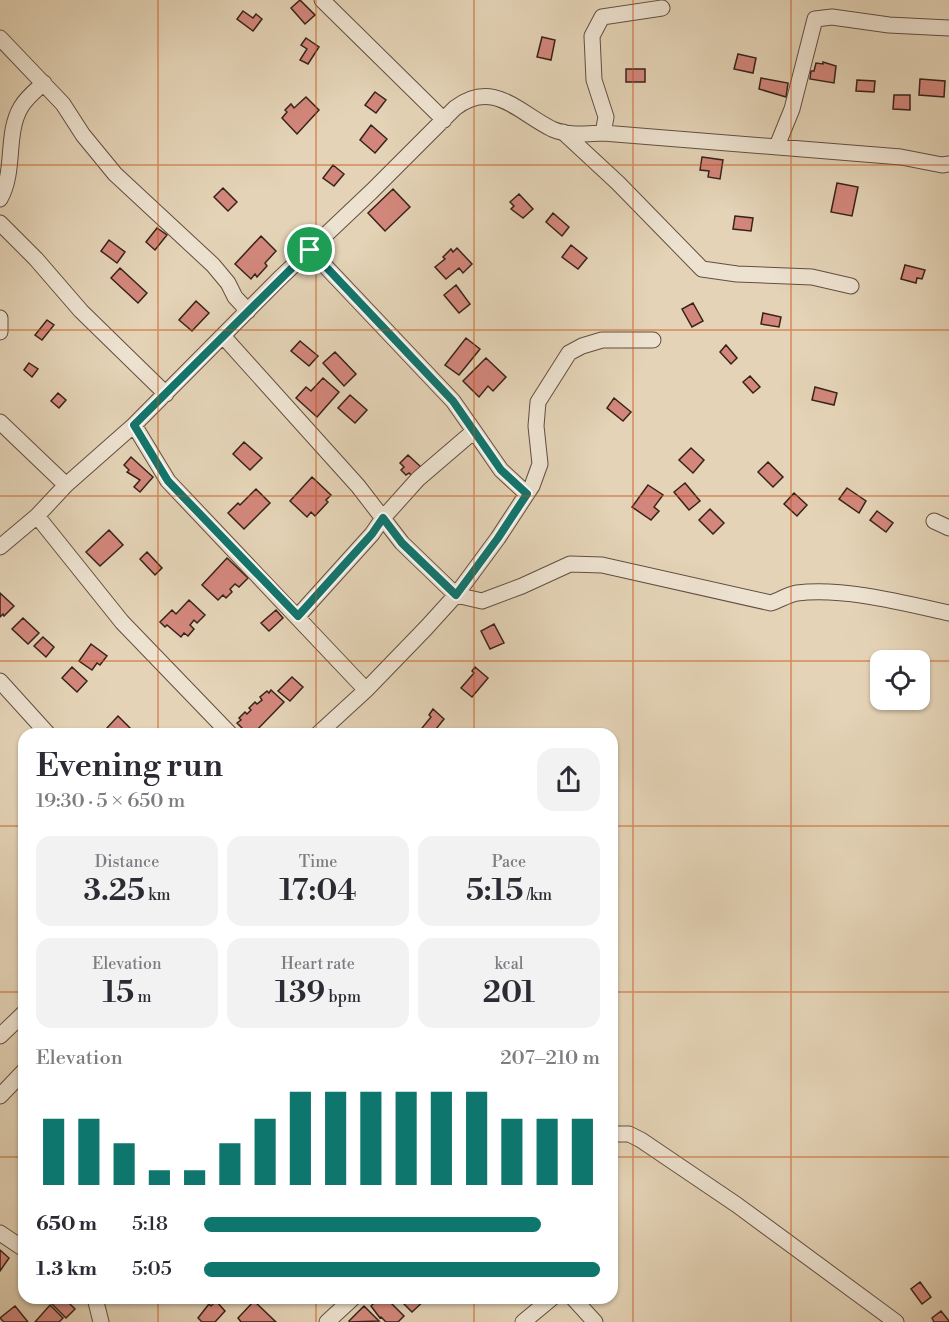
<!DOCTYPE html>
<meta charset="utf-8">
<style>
:root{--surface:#fff;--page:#f2f2f3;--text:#2b2b33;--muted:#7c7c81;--accent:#0f766e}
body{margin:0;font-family:"Libre Bodoni",serif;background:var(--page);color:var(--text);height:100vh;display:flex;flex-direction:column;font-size:22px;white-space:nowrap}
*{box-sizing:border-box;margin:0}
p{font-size:20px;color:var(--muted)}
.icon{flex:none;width:33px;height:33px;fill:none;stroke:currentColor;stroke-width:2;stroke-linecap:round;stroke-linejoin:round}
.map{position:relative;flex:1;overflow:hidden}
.drawer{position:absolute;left:18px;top:728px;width:600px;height:576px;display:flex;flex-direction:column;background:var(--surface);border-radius:18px;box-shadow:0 2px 4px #0004}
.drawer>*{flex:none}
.tools{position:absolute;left:870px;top:650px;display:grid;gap:12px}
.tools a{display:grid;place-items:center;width:60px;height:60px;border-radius:12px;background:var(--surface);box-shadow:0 2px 4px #0004;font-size:30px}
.pin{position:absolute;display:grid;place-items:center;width:51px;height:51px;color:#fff;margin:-26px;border:3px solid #fff;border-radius:50%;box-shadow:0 2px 6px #0007}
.round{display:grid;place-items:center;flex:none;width:63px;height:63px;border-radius:18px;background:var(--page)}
.summary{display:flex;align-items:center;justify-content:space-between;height:102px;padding:0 18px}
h1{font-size:33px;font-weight:600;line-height:45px}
.metrics{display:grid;grid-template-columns:repeat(3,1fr);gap:9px;height:102px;padding:6px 18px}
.metrics div{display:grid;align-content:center;border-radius:15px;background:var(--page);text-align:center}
.metrics b{font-size:30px;font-weight:600}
.metrics small{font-size:16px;font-weight:400}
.metrics p{font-size:16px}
.chart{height:168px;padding:12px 18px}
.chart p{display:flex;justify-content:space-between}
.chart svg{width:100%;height:108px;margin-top:6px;stroke:var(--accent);stroke-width:6}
ul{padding:0 18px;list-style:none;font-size:20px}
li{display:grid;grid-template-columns:96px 72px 1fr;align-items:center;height:45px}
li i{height:15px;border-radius:8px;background:var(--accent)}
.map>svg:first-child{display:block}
.building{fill:#d3877c;stroke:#37231b;stroke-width:1.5}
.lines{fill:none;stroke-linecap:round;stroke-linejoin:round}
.minor-casing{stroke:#624f42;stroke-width:17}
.minor{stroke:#ede2d0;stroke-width:15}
.route-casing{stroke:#fff;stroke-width:12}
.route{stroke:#0f766e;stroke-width:8}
.grid{fill:none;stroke:#c54e0f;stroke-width:1.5;stroke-opacity:0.55}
</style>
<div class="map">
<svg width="949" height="1322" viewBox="0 0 949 1322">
<rect width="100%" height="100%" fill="#e4d3b6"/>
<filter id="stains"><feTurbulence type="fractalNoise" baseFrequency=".00333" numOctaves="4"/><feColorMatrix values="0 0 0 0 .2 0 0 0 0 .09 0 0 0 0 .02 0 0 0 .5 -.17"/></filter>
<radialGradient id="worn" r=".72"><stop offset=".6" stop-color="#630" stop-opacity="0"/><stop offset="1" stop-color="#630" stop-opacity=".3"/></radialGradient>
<!-- building -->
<path class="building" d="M300,0L315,15L305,24L291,8Z
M243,11L253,18L256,14L262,19L253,31L237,19Z
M542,37L555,40L551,60L537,57Z
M306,38L319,47L308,64L300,60L307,49L301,45Z
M738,54L756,58L753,73L734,69Z
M823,62L836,66L834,83L810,79L811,71H814L816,63L823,64Z
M626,69H645V82H626Z
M761,78L788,83L786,97L759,89Z
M920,79L945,81L944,97L919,95Z
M857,80L875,81L874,92L856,91Z
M375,92L386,100L376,113L365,105Z
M894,95H910V110L893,109Z
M306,97L319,110L297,134L282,118L287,112L285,110L291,104L294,108Z
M371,125L387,139L375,153L360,140Z
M702,157L723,160L720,179L708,177L709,171L700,170Z
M333,165L344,174L334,186L323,178Z
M837,183L858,187L852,216L831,212Z
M223,188L237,202L228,211L214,197Z
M393,189L410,207L385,231L368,213Z
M519,194L533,209L523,218L511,209L514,206L510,202Z
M553,213L569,227L562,236L546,222Z
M735,216L753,218L751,231L733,229Z
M157,228L167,235L155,250L146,242Z
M261,236L276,251L265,263L267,266L257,277L255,274L251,279L235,264Z
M109,240L125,252L117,263L101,251Z
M571,245L587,258L578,269L562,257Z
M457,248L472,264L463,273L459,268L446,279L435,267L445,259L443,257L451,249L453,252Z
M905,265L925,270L922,279L917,278L916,283L901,279Z
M120,268L147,293L138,303L111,278Z
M456,285L470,304L459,313L444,295Z
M196,301L209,313L192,331L179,320Z
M693,303L703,321L692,327L682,309Z
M763,313L781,317L779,327L761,324Z
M47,320L54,325L42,340L35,335Z
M466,338L480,349L459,375L445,365Z
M300,341L318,356L309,366L291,351Z
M726,345L737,358L731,364L720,352Z
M335,352L356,374L344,386L323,363Z
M486,358L506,377L493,391L488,386L479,397L463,381Z
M29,363L38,369L32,377L24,370Z
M750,376L760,387L753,393L743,382Z
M323,378L339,392L317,417L296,398L306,387L311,391Z
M815,387L837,393L834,405L812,400Z
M58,393L66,400L59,408L51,401Z
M350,395L367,410L355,423L338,408Z
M614,398L631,412L623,421L607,408Z
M244,442L262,458L250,470L233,454Z
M691,448L704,460L693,473L679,460Z
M408,455L422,468L413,477L409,473L406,475L401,470L404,467L400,463Z
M131,457L153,477L140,492L134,487L140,480L127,472L129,470L124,465Z
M768,462L783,477L773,487L758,472Z
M312,477L331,495L326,500L328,502L315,516L311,512L307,517L290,501Z
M685,483L700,501L689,510L674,492Z
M648,485L663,495L654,507L659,511L651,520L632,507Z
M847,488L866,501L859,513L839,499Z
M256,489L270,503L244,529L228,513L238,503L240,505Z
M794,493L807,505L797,516L784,504Z
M710,509L724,523L713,534L699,520Z
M877,511L893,523L886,532L870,520Z
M109,530L123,545L100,566L86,552Z
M147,552L162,568L155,575L140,559Z
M227,558L248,578L239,587L235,584L230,589L232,592L226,598L223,595L218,600L202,585Z
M0,593L14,606L4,616L3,614L0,617Z
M189,600L205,615L197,623L194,620L190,625L194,629L188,636L184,633L181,637L167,625L165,627L160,622L172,610L176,614Z
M276,610L283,618L269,631L261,623Z
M23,618L39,633L28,644L12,629Z
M494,624L504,643L490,649L481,631Z
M43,637L54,647L46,657L34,646Z
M91,644L107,656L100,665L97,663L92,670L79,661Z
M72,667L87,681L77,692L62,678Z
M475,667L488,678L472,697L461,688L474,673L472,671Z
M292,677L303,687L290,701L278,691Z
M271,690L284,702L253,734H243L241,731L243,729L237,723L241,720L239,718L245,712L247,714L251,710L249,708L255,702L257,704L262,700L260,697L267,691L269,693Z
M433,709L444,719L432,734H430L422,728L431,717L429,715Z
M118,716L133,731L130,734H113L107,728Z
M0,1250L9,1258L0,1271Z
M920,1282L931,1297L922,1304L911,1289Z
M56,1298H64L75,1309L66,1318L51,1303Z
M375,1298H386L404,1316L398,1322H386L381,1317L380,1318L371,1306L376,1301L373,1299Z
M398,1298H427L412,1312Z
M216,1301L225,1311L215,1322H202L198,1318L209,1304L211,1306Z
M254,1301L276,1322H241L238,1318Z
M50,1305L63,1318L59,1322H35Z
M15,1306L28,1322H4L0,1318Z
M364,1306L379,1321L350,1322L349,1321Z
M941,1311L949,1321V1322H934L932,1318Z"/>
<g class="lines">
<defs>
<path id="minor" d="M322,0L444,120
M0,38L63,104L83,135L115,174L213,265L228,283L235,297L248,311
M563,132L618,183L702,269L737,274L812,277L851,286
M603,133L606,117L594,80L592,36L602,17L662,8
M777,146L792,109L815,19L832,17L889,25L949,28
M0,199C16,170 5,134 21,107C27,97 36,90 44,83
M0,223L36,259L81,311L166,394
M310,250L453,401L474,431
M0,318V332
M223,336L358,486L402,543L456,595L482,601L522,586L570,564L602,565L771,603C780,600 789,594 797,593C843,587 904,603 949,613
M0,422L66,485
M134,425L168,481L366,690
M37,516L122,622L230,734
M934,521L949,528
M0,547L37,516L66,485L134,425L279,279L372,191L455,108C493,79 518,112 552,129C567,136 587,134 603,133L901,157L942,165L949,164
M298,616L372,534L383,518L418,479L474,431L501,470L527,494
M0,681L48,734
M318,734L366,690L426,628L456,595L498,538L532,486L540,464L536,426L538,402L569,353L582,346L602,340H653
M0,1036L24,1013
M0,1096L24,1071
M612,1134H629L641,1140L737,1205L896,1322
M0,1233L24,1249
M95,1298L101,1322
M573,1298L595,1322
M327,1322L353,1298
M523,1322L552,1298"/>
</defs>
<!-- minor casing -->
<use href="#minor" class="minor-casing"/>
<!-- minor -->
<use href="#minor" class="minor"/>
</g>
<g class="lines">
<defs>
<path id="route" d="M310,250L453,401L501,470L527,494L498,538L456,595L402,543L383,518L372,534L298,616L168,481L134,425Z"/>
</defs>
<!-- route casing -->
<use href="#route" class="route-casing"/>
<!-- route -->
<use href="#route" class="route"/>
</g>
<!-- grid -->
<path class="grid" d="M158,0V734M316,0V734M474,0V734M633,0V1322M791,0V1322M0,165H949M0,330H949M0,496H949M0,661H880M920,661H949M0,826H24M612,826H949M0,992H24M612,992H949M0,1157H24M612,1157H949M158,1298V1322M316,1298V1322M474,1298V1322"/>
<rect width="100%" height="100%" filter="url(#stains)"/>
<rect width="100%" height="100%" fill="url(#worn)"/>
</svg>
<div class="tools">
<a><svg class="icon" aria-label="locate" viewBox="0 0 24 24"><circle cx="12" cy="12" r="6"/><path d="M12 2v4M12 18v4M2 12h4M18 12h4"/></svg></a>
</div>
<div class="pin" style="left:310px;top:250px;background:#1e9e55"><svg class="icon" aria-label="arrive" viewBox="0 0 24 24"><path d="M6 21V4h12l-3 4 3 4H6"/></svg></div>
<section class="drawer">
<div class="summary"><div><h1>Evening run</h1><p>19:30 · 5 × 650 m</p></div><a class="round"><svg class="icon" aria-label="share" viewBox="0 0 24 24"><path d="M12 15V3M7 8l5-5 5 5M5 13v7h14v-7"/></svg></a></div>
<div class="metrics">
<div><p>Distance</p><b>3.25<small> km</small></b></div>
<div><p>Time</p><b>17:04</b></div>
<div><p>Pace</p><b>5:15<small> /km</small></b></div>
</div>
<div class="metrics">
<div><p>Elevation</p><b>15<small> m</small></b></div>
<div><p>Heart rate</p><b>139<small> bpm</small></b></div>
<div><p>kcal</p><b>201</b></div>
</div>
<div class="chart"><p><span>Elevation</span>207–210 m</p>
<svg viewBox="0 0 160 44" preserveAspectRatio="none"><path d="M5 44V17M15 44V17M25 44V27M35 44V38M45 44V38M55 44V27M65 44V17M75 44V6M85 44V6M95 44V6M105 44V6M115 44V6M125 44V6M135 44V17M145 44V17M155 44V17"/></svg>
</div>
<ul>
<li><b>650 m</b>5:18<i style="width:85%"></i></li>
<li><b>1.3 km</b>5:05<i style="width:100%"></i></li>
</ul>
</section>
</div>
